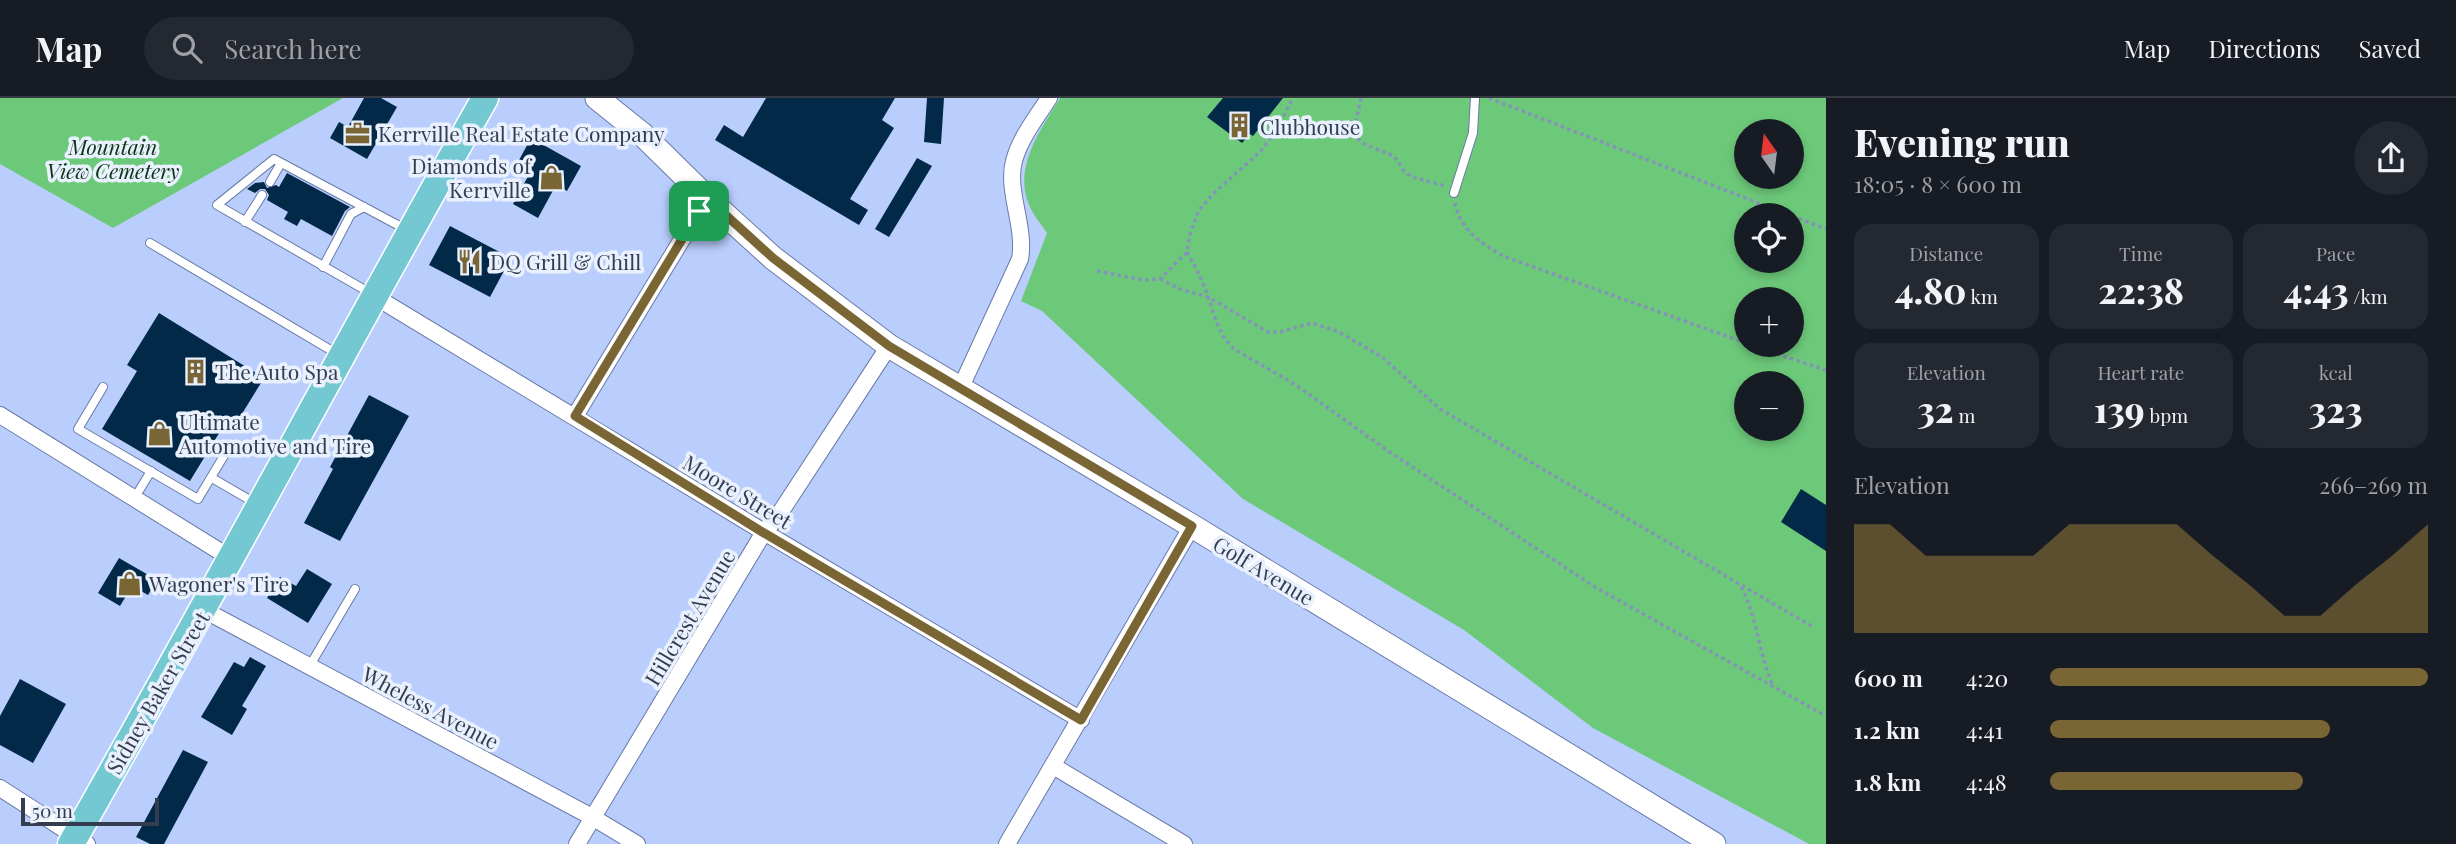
<!DOCTYPE html>
<meta charset="utf-8">
<style>
:root{--surface:#171b24;--page:#242831;--text:#f1f3f6;--muted:#9ea1a6;--line:#363941;--accent:#7a6534}
body{margin:0;font-family:"Playfair Display",serif;background:var(--page);color:var(--text);height:100vh;display:flex;flex-direction:column;font-size:26px;white-space:nowrap}
*{box-sizing:border-box;margin:0}
p{font-size:23px;color:var(--muted)}
.icon{flex:none;width:38px;height:38px;fill:none;stroke:currentColor;stroke-width:2;stroke-linecap:round;stroke-linejoin:round}
.map{position:relative;flex:1;overflow:hidden}
.panel{display:flex;flex-direction:column;background:var(--surface);width:630px}
.panel>*{flex:none}
.needle{width:46px;rotate:346deg}
.controls{position:absolute;left:1734px;top:21px;display:grid;gap:14px}
.controls a{display:grid;place-items:center;width:70px;height:70px;border-radius:50%;background:var(--surface);box-shadow:0 4px 10px #0003;font-size:35px}
.scale{position:absolute;left:21px;bottom:18px;width:138px;box-sizing:border-box;padding-left:7px;border:4px solid #343c4f;border-top:0;font-size:19px;line-height:24px;white-space:nowrap;color:#343c4f;-webkit-text-stroke:5px #e9f0fe;paint-order:stroke}
.pin{position:absolute;display:grid;place-items:center;width:60px;height:60px;color:#fff;margin:-30px;border-radius:14px;box-shadow:0 4px 10px #0006}
.round{display:grid;place-items:center;flex:none;width:74px;height:74px;border-radius:37px;background:var(--page)}
.head{display:flex;align-items:center;justify-content:space-between;height:119px;padding:0 28px}
h1{font-size:38px;font-weight:800;line-height:52px}
.metrics{display:grid;grid-template-columns:repeat(3,1fr);gap:10px;height:119px;padding:7px 28px}
.metrics div{display:grid;align-content:center;border-radius:18px;background:var(--page);text-align:center}
.metrics b{font-size:35px;font-weight:800}
.metrics small{font-size:19px;font-weight:400}
.metrics p{font-size:19px}
.chart{height:196px;padding:14px 28px}
.chart p{display:flex;justify-content:space-between}
.chart svg{width:100%;height:126px;margin-top:7px;fill:var(--accent);opacity:.7}
ul{padding:0 28px;list-style:none;font-size:23px}
li{display:grid;grid-template-columns:112px 84px 1fr;align-items:center;height:52px}
li i{height:18px;border-radius:9px;background:var(--accent)}
header{display:flex;align-items:center;gap:42px;box-sizing:border-box;height:98px;padding:0 35px;background:var(--surface);border-bottom:2px solid var(--line)}
header strong{font-size:33px}
nav{display:flex;gap:38px;margin-inline-start:auto;font-size:24px}
.search{width:490px;height:63px;background:var(--page);display:flex;align-items:center;gap:18px;box-sizing:border-box;padding:0 24px;border-radius:38px;color:var(--muted);font-size:26px}
main{display:flex;flex:1;min-height:0}
.map>svg:first-child{display:block}
.green{fill:#6dc97a;fill-rule:evenodd}
.building{fill:#022948}
.lines{fill:none;stroke-linecap:round;stroke-linejoin:round}
.lane-casing{stroke:#697aa6;stroke-width:10}
.street-casing{stroke:#697aa6;stroke-width:18}
.secondary-casing{stroke:#697aa6;stroke-width:25}
.primary-casing{stroke:#fff;stroke-width:29}
.path{stroke:#8493b7;stroke-width:3.5;stroke-dasharray:3.5 3.5;stroke-linecap:butt}
.lane{stroke:#fff;stroke-width:8}
.street{stroke:#fff;stroke-width:16}
.secondary{stroke:#fff;stroke-width:23}
.primary{stroke:#74c8d1;stroke-width:26}
.route-casing{stroke:#fff;stroke-width:14}
.route{stroke:#7a6534;stroke-width:9}
.labels{text-anchor:middle;dominant-baseline:central;stroke-width:7;stroke-linejoin:round;paint-order:stroke}
.poi-label{font-size:21px;fill:#343c4f;stroke:#e9f0fe;text-anchor:start}
.park-label{font-size:21px;font-style:italic;fill:#0b3413;stroke:#e9f0fe}
.street-label{font-size:21px;fill:#343c4f;stroke:#e9f0fe}
</style>
<header>
<strong>Map</strong>
<div class="search"><svg class="icon" aria-label="search" viewBox="0 0 24 24"><circle cx="10" cy="10" r="6"/><path d="M15 15l6 6"/></svg>Search here</div>
<nav><a>Map</a><a>Directions</a><a>Saved</a></nav>
</header>
<main>
<div class="map">
<svg width="1826" height="746" viewBox="0 0 1826 746">
<rect width="100%" height="100%" fill="#bacefe"/>
<!-- green -->
<path class="green" d="M0,0H343L113,130L0,66Z
M1060,0H1826V746H1809L1593,630L1464,532L1243,401L1042,213L1021,203L1047,135C1041,126 1033,117 1029,107C1013,69 1041,31 1060,0ZM1746,33H1792V79H1746ZM1746,117H1792V163H1746ZM1746,201H1792V247H1746ZM1746,285H1792V331H1746Z"/>
<!-- building -->
<path class="building" d="M364,0H381L397,9L367,61L330,40L339,24L348,29Z
M766,0H895L882,22L894,30L850,101L868,112L859,127L715,42L724,27L743,39Z
M927,0H944L941,46L924,44Z
M1223,0H1283L1253,38L1250,36L1242,45L1207,19Z
M531,40L581,68L567,93L556,87L538,120L513,106L532,71L518,64Z
M917,60L932,68L889,139L875,131Z
M287,75L350,109L345,113L332,138L301,121L297,128L284,121L288,114L267,102L269,97L265,91H260L255,95L247,91L255,85L264,84L267,90L276,87L279,89Z
M450,128L511,160L490,199L429,167Z
M159,215L264,280L232,332L224,327L190,383L102,331L137,273L127,267Z
M369,297L409,318L340,443L304,425L333,371L330,369Z
M1801,391L1826,407V453L1781,424Z
M119,460L157,482L148,497L132,488L120,508L98,495Z
M307,471L332,486L308,525L267,500L280,479L296,488Z
M250,559L266,568L242,608L247,611L232,637L201,619L234,564L244,569Z
M20,581L66,606L33,665L0,647V618Z
M183,652L208,664L164,746H150L136,739Z"/>
<g class="lines">
<defs>
<path id="lane" d="M270,84L281,65
M1454,95L1473,35L1475,0
M245,124L262,97
M150,145L339,257
M323,169L351,116L364,109
M372,196L217,107L274,61L407,132
M103,289L78,331L198,401L228,351
M212,380L255,405
M134,401L151,373
M309,569L355,491"/>
<path id="street" d="M374,198L764,434L1081,622
M961,289L1020,161C1026,129 1006,93 1014,63C1020,40 1037,19 1049,0
M0,317L232,461
M575,318L707,100
M204,512L592,719L637,746
M1053,668L1184,746
M0,690L87,746
M577,746L764,434L778,418L889,248
M1007,746L1192,428"/>
<path id="secondary" d="M597,0L642,36L707,100L773,160L889,248L1192,428L1714,746"/>
<path id="primary" d="M71,746C212,499 345,248 485,0"/>
</defs>
<!-- lane casing -->
<use href="#lane" class="lane-casing"/>
<!-- street casing -->
<use href="#street" class="street-casing"/>
<!-- secondary casing -->
<use href="#secondary" class="secondary-casing"/>
<!-- primary casing -->
<use href="#primary" class="primary-casing"/>
<!-- path -->
<path class="path" d="M1361,0L1354,33L1358,41L1366,47L1394,58L1404,73L1412,79L1445,88
M1489,0L1789,117
M1455,105C1460,132 1481,145 1503,158L1746,245
M1792,118L1826,131
M1187,154C1195,167 1201,181 1207,195C1214,216 1218,236 1234,251L1296,287L1388,353L1595,489L1826,618
M1097,173L1144,182L1160,181L1187,154L1190,136L1199,112L1213,96L1261,53L1279,27L1293,0
M1160,181L1180,191L1208,199L1268,234H1280L1312,225L1339,234L1382,259L1440,311L1813,529
M1750,247L1826,272
M1741,489C1757,517 1759,557 1773,588"/>
<!-- lane -->
<use href="#lane" class="lane"/>
<!-- street -->
<use href="#street" class="street"/>
<!-- secondary -->
<use href="#secondary" class="secondary"/>
<!-- primary -->
<use href="#primary" class="primary"/>
</g>
<g class="lines">
<defs>
<path id="route" d="M707,100L773,160L889,248L1192,428L1081,622L764,435L575,318Z"/>
</defs>
<!-- route casing -->
<use href="#route" class="route-casing"/>
<!-- route -->
<use href="#route" class="route"/>
</g>
<!-- icons -->
<defs>
<symbol id="building-bare" viewBox="-9 -9 18 18"><path d="M-4-6H4V6H1V3H-1V6H-4ZM-2.5-4.3h1.7v1.8h-1.7ZM.8-4.3h1.7v1.8H.8ZM-2.5-1h1.7V.8h-1.7ZM.8-1h1.7V.8H.8Z" fill="#7a6534" stroke="#e9f0fe" stroke-width="2.5" paint-order="stroke"/></symbol>
<symbol id="office-bare" viewBox="-9 -9 18 18"><path d="M-6-3h4V-5.5h4V-3h4V5H-6ZM-1-4.5V-3h2v-1.5ZM-6 0V1H6V0Z" fill="#7a6534" stroke="#e9f0fe" stroke-width="2.5" paint-order="stroke"/></symbol>
<symbol id="shop-bare" viewBox="-9 -9 18 18"><path d="M-5-2.5h2.3a2.7 3.5 0 0 1 5.4 0H5L5.5 6h-11ZM-1.5-2.5h3a1.5 2.3 0 0 0-3 0Z" fill="#7a6534" stroke="#e9f0fe" stroke-width="2.5" paint-order="stroke"/></symbol>
<symbol id="restaurant-bare" viewBox="-9 -9 18 18"><path d="M-5-6h1v4h1v-4h1v4h1v-4h1v5L-1.5 .5V6h-2V.5L-5-1ZM5-6V6H3V1.5H1.5Q1.5-4 5-6Z" fill="#7a6534" stroke="#e9f0fe" stroke-width="2.5" paint-order="stroke"/></symbol>
</defs>
<g fill-rule="evenodd">
<use href="#building-bare" x="1222" y="10" width="35" height="35"/>
<use href="#office-bare" x="340" y="18" width="35" height="35"/>
<use href="#shop-bare" x="534" y="62" width="35" height="35"/>
<use href="#restaurant-bare" x="452" y="146" width="35" height="35"/>
<use href="#building-bare" x="178" y="256" width="35" height="35"/>
<use href="#shop-bare" x="142" y="318" width="35" height="35"/>
<use href="#shop-bare" x="112" y="468" width="35" height="35"/>
</g>
<g class="labels">
<!-- poi labels -->
<g class="poi-label">
<text x="1260" y="28">Clubhouse</text>
<text x="378" y="35">Kerrville Real Estate Company</text>
<text x="531" y="67" text-anchor="end">Diamonds of<tspan x="531" dy="24">Kerrville</tspan></text>
<text x="490" y="163">DQ Grill &amp; Chill</text>
<text x="215" y="273">The Auto Spa</text>
<text x="179" y="323">Ultimate<tspan x="179" dy="24">Automotive and Tire</tspan></text>
<text x="149" y="485">Wagoner's Tire</text>
</g>
<!-- park labels -->
<g class="park-label">
<text x="113" y="48">Mountain<tspan x="113" dy="24">View Cemetery</tspan></text>
</g>
<!-- street labels -->
<g class="street-label">
<text transform="translate(738 393) rotate(31)">Moore Street</text>
<text transform="translate(1264 472) rotate(31)">Golf Avenue</text>
<text transform="translate(689 519) rotate(-59)">Hillcrest Avenue</text>
<text transform="translate(157 594) rotate(-60)">Sidney Baker Street</text>
<text transform="translate(431 609) rotate(28)">Wheless Avenue</text>
</g>
</g>
</svg>
<div class="controls">
<a><svg class="needle" viewBox="-14 -14 28 28"><path d="M0-13l5 13h-10z" fill="#e53935"/><path d="M0 13l5-13h-10z" fill="#9ea1a6"/></svg></a>
<a><svg class="icon" aria-label="locate" viewBox="0 0 24 24"><circle cx="12" cy="12" r="6"/><path d="M12 2v4M12 18v4M2 12h4M18 12h4"/></svg></a>
<a>+</a>
<a>−</a>
</div>
<div class="scale">50 m</div>
<div class="pin" style="left:699px;top:113px;background:#1e9e55"><svg class="icon" aria-label="arrive" viewBox="0 0 24 24"><path d="M6 21V4h12l-3 4 3 4H6"/></svg></div>
</div>
<section class="panel">
<div class="head"><div><h1>Evening run</h1><p>18:05 · 8 × 600 m</p></div><a class="round"><svg class="icon" aria-label="share" viewBox="0 0 24 24"><path d="M12 15V3M7 8l5-5 5 5M5 13v7h14v-7"/></svg></a></div>
<div class="metrics">
<div><p>Distance</p><b>4.80<small> km</small></b></div>
<div><p>Time</p><b>22:38</b></div>
<div><p>Pace</p><b>4:43<small> /km</small></b></div>
</div>
<div class="metrics">
<div><p>Elevation</p><b>32<small> m</small></b></div>
<div><p>Heart rate</p><b>139<small> bpm</small></b></div>
<div><p>kcal</p><b>323</b></div>
</div>
<div class="chart"><p><span>Elevation</span>266–269 m</p>
<svg viewBox="0 0 160 44" preserveAspectRatio="none"><path d="M0 44V6L10 6L20 17L30 17L40 17L50 17L60 6L70 6L80 6L90 6L100 17L110 27L120 38L130 38L140 27L150 17L160 6V44z"/></svg>
</div>
<ul>
<li><b>600 m</b>4:20<i style="width:100%"></i></li>
<li><b>1.2 km</b>4:41<i style="width:74%"></i></li>
<li><b>1.8 km</b>4:48<i style="width:67%"></i></li>
</ul>
</section>
</main>
